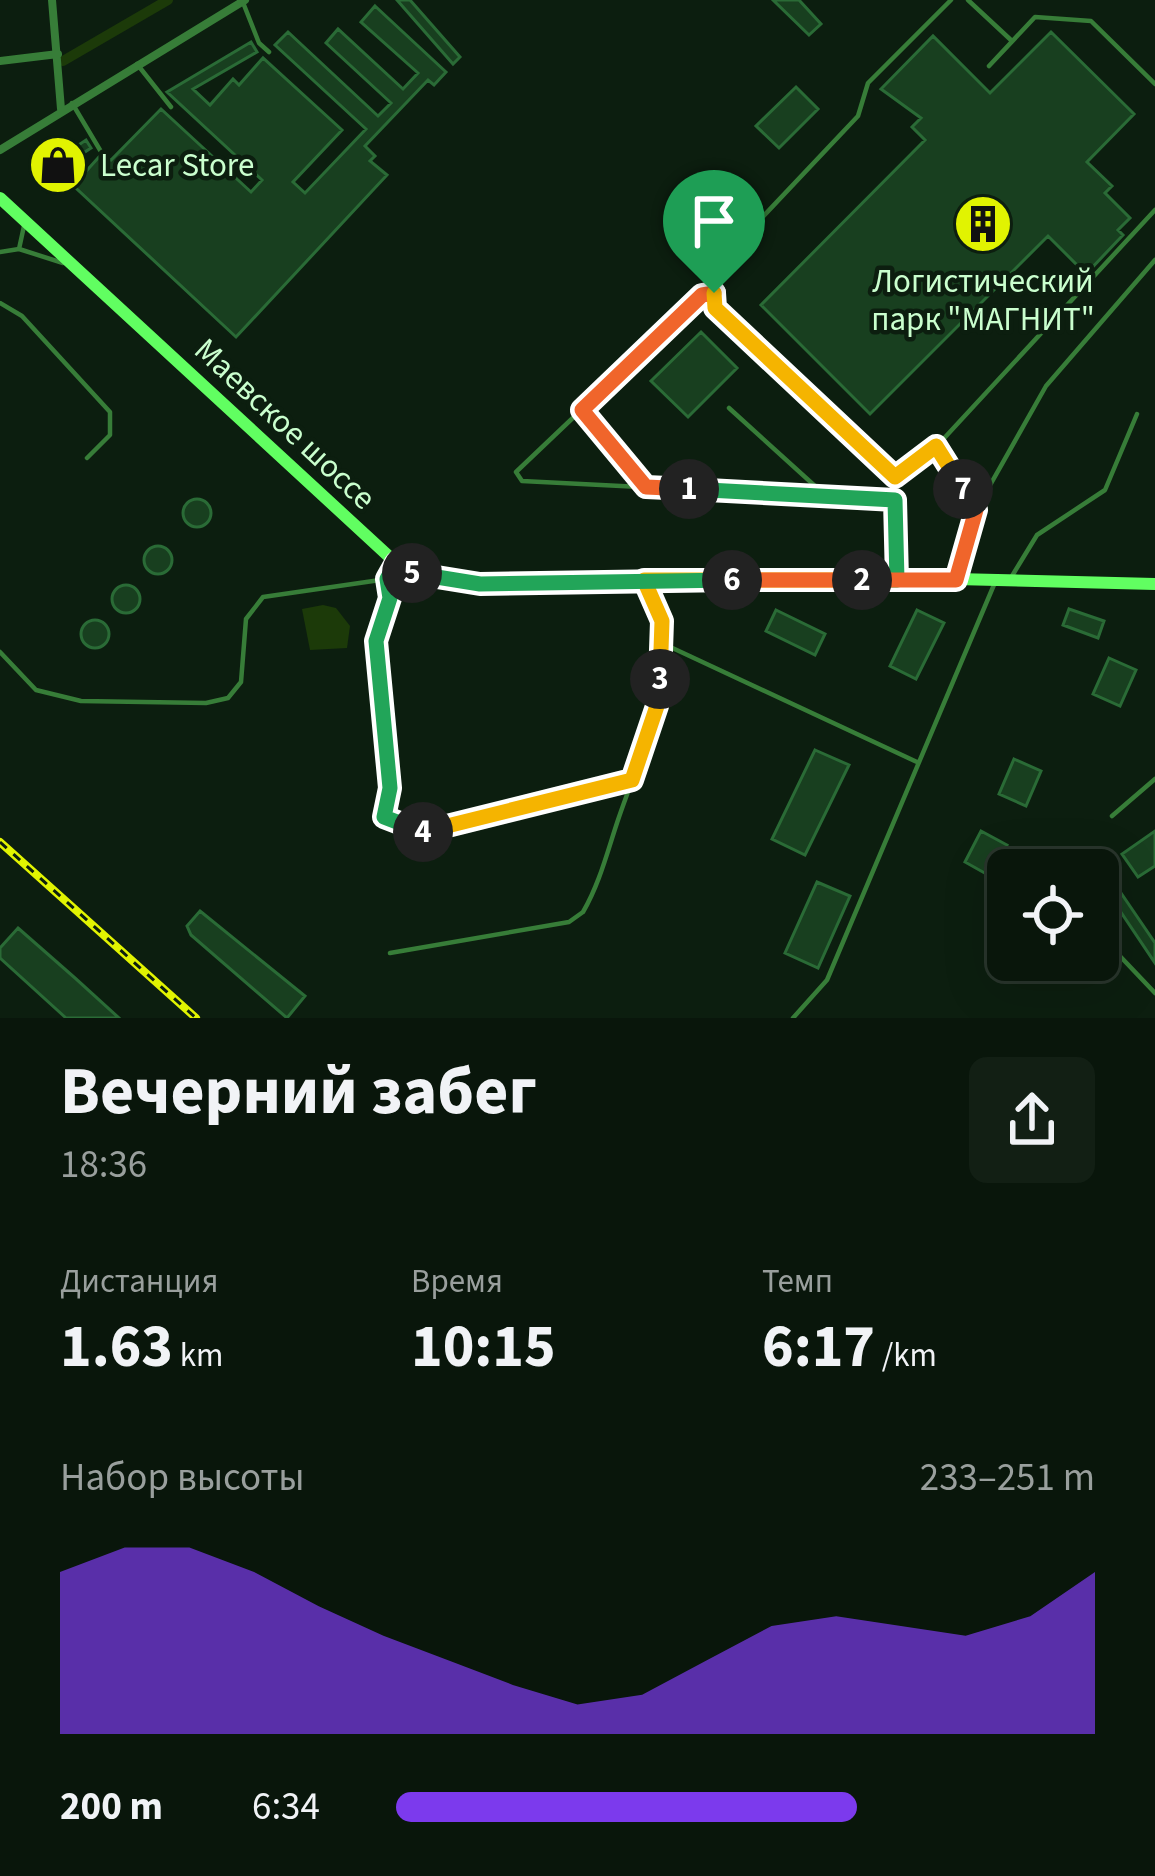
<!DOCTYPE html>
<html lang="ru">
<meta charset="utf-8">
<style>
:root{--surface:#09160b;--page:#121f14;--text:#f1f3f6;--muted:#999f9d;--line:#29352c;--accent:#7c3aed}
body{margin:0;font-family:"Source Sans 3",sans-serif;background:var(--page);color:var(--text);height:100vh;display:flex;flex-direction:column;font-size:45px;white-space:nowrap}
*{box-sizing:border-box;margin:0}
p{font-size:39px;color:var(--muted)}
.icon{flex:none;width:66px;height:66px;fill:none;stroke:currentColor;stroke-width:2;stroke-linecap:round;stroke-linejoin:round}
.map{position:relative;height:1018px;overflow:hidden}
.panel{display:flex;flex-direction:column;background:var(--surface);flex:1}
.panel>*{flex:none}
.fabs{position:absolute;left:987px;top:849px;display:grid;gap:24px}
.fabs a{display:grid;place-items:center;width:132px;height:132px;border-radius:18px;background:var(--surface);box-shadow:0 12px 48px #0002,0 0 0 3px var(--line);font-size:60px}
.pin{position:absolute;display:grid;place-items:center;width:102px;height:102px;color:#fff;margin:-123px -51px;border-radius:50% 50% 50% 0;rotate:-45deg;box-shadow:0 0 12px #0007}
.pin .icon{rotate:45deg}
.km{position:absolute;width:60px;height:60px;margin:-30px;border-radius:50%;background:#222;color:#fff;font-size:33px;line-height:60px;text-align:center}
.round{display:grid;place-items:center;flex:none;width:126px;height:126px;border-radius:18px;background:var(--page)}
.overview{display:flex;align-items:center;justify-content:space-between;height:204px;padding:0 60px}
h1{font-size:66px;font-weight:700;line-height:90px}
.metrics{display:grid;grid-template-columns:repeat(3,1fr);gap:18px;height:204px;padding:12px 60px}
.metrics div{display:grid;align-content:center}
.metrics b{font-size:60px;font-weight:700}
.metrics small{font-size:33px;font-weight:400}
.metrics p{font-size:33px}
.chart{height:336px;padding:24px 60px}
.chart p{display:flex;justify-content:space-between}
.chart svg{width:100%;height:216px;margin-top:12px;fill:var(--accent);opacity:.7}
ul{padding:0 60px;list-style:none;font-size:39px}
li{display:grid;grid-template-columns:192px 144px 1fr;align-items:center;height:90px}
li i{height:30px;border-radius:15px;background:var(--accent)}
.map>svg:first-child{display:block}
.water{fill:#1c3a09}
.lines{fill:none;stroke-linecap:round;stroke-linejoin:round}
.canal{stroke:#1c3a09;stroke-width:10}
.building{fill:#183f1f;stroke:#2a6b36;stroke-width:3}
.lane{stroke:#377d38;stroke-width:4.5}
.street{stroke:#377d38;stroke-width:8}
.secondary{stroke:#61fe61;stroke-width:12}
.rail-casing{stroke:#e1f301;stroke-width:8}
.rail{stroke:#0c1e0f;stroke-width:3;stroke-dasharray:9;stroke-linecap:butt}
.split-1-casing{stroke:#fff;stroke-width:24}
.split-2-casing{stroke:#fff;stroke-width:24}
.split-3-casing{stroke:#fff;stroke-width:24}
.split-4-casing{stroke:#fff;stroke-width:24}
.split-5-casing{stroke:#fff;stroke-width:24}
.split-6-casing{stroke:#fff;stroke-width:24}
.split-7-casing{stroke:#fff;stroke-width:24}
.split-8-casing{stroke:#fff;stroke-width:24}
.split-1{stroke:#f0652b;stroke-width:15}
.split-2{stroke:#22a559;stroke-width:15}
.split-3{stroke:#f5b400;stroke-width:15}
.split-4{stroke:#f5b400;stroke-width:15}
.split-5{stroke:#22a559;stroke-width:15}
.split-6{stroke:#22a559;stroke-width:15}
.split-7{stroke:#f0652b;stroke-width:15}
.split-8{stroke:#f5b400;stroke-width:15}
.labels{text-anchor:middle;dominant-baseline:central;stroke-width:9;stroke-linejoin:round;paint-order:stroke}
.poi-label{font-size:33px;fill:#caffce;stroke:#0c1e0f;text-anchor:start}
.street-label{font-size:33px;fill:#caffce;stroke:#0c1e0f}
</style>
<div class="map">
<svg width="1155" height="1018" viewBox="0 0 1155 1018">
<rect width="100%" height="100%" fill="#0c1e0f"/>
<!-- water -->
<path class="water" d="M323,605L336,608L350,626L347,648L310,650L302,609Z"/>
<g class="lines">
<!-- canal -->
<path class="canal" d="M63,61L168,0"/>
</g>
<!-- building -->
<path class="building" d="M397,0H410L460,57L453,64Z
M773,0H799L821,24L809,35Z
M375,6L446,72L434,85L428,80L365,146L375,156L370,161L387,175L236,337L50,164L86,140L91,148L65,165L80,178L99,157L111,160L161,109L251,192L262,180L167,92L251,42L257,52L193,89L210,105L233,79L239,85L263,58L342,130L293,182L305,193L366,129L275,45L288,32L378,116L391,103L326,43L338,29L403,89L418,73L361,22Z
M1051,32L1134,114L1087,162L1112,186L1105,193L1130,218L1118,230L1123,235L1086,274L1048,236L870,414L761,305L925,140L912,127L921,118L881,89L933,36L990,93Z
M796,87L818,109L779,148L756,126Z
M701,332L737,368L688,417L651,381Z
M183 513a14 14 0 1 1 28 0a14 14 0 1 1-28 0Z
M144 560a14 14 0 1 1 28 0a14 14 0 1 1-28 0Z
M112 599a14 14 0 1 1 28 0a14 14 0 1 1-28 0Z
M1069,609L1104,621L1098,638L1063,625Z
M776,610L825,634L815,655L766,631Z
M917,610L944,623L916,679L890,666Z
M81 634a14 14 0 1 1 28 0a14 14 0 1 1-28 0Z
M1109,658L1136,670L1120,706L1093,694Z
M815,750L849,765L805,855L772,839Z
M1014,759L1041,771L1026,806L999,794Z
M981,831L1007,845L990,876L965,862Z
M1155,831V866L1138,877L1122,854Z
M1104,868L1155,943V963L1098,878Z
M817,882L850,896L818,968L785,953Z
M200,911L305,996L287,1018L191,935L187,926Z
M18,928L75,978L119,1018H66L0,958V948Z"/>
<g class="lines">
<!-- lane -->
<path class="lane" d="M242,0L259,43L269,52
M951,0L868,83L858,116L721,261L715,308L895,477L936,447L976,510L958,574
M968,0L1012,41
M137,64L171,107
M989,66L1035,17L1091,21L1155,84
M72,103L100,150
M19,249L24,226
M0,252L19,249L63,263
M714,293L702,295L516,472L522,481L895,500
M0,303L22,316L110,412V435L87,458
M729,408L826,496
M582,411L646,487
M936,447L1155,210
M895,477L897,574
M976,510L1046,386L1155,260
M1012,576L1037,535L1105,490L1137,414
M388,581C391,605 377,622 377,645C376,704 396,759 384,817L431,834L631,780
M666,645L917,762
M0,652L36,690L81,701L206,703L228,698L241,682L246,619L263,597L387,579L393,568
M1112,816L1155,779
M1098,933L1155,993
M390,953L569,922L583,912C600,883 608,849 619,817C644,744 687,660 646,586
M793,1018L827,980L996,580"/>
<!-- street -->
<path class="street" d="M52,0L61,109
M0,61L58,54
M0,150L245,0"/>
<!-- secondary -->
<path class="secondary" d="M0,198L396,563L423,578L480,584L956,579L1155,584"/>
<defs>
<path id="rail" d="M0,842L196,1018"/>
</defs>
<!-- rail casing -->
<use href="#rail" class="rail-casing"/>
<!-- rail -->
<use href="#rail" class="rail"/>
</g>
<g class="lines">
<defs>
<path id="split-1" d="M689,489L646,487L582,410L702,295L714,293"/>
<path id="split-2" d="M689,489L895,500L897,580H862"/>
<path id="split-3" d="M660,679L662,621L644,580H862"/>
<path id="split-4" d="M423,832L632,780L657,706L660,679"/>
<path id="split-5" d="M412,573L396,563L387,579L390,598L376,641L390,788L384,817L423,832"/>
<path id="split-6" d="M412,573L480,584L732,580"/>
<path id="split-7" d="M732,580H956L976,510L963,489"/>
<path id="split-8" d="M714,293L715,308L895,477L936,446L963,489"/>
</defs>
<!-- split-1 casing -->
<use href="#split-1" class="split-1-casing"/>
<!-- split-2 casing -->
<use href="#split-2" class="split-2-casing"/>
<!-- split-3 casing -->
<use href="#split-3" class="split-3-casing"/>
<!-- split-4 casing -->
<use href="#split-4" class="split-4-casing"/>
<!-- split-5 casing -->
<use href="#split-5" class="split-5-casing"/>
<!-- split-6 casing -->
<use href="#split-6" class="split-6-casing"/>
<!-- split-7 casing -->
<use href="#split-7" class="split-7-casing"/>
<!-- split-8 casing -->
<use href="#split-8" class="split-8-casing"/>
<!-- split-1 -->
<use href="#split-1" class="split-1"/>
<!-- split-2 -->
<use href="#split-2" class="split-2"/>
<!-- split-3 -->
<use href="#split-3" class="split-3"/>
<!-- split-4 -->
<use href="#split-4" class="split-4"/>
<!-- split-5 -->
<use href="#split-5" class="split-5"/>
<!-- split-6 -->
<use href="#split-6" class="split-6"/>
<!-- split-7 -->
<use href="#split-7" class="split-7"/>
<!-- split-8 -->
<use href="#split-8" class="split-8"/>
</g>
<!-- icons -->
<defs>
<symbol id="shop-disc" viewBox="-11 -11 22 22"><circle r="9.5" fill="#e1f301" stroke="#0c1e0f"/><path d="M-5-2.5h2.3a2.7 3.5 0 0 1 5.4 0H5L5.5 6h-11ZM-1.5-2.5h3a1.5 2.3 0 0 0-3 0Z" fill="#111"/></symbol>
<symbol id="building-disc" viewBox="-11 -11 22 22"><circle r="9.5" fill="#e1f301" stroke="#0c1e0f"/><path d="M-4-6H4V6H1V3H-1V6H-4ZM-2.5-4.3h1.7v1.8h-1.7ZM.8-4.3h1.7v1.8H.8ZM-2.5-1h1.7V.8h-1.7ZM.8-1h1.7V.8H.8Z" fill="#111"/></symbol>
</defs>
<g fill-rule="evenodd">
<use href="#shop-disc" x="25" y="132" width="66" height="66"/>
<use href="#building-disc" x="950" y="191" width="66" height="66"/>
</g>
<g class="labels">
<!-- poi labels -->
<g class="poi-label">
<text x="100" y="165">Lecar Store</text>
<text x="983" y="281" text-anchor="middle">Логистический<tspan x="983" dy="38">парк "МАГНИТ"</tspan></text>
</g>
<!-- street labels -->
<g class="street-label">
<text transform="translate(285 424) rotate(43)">Маевское шоссе</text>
</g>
</g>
</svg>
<div class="fabs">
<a><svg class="icon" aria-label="locate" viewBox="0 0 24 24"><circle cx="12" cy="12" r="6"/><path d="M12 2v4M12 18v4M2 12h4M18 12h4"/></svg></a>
</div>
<div class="pin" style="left:714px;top:293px;background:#1e9e55"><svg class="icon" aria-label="arrive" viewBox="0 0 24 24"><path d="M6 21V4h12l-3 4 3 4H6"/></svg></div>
<b class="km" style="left:689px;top:489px">1</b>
<b class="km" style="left:862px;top:580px">2</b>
<b class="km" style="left:660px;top:679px">3</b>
<b class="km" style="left:423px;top:832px">4</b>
<b class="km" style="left:412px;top:573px">5</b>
<b class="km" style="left:732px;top:580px">6</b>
<b class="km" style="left:963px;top:489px">7</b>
</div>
<section class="panel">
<div class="overview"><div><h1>Вечерний забег</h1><p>18:36</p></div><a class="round"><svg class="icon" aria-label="share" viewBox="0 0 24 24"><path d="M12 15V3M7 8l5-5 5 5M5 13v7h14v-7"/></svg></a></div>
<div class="metrics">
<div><p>Дистанция</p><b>1.63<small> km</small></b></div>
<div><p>Время</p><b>10:15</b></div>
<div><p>Темп</p><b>6:17<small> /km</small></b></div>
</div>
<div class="chart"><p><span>Набор высоты</span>233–251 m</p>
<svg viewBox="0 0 160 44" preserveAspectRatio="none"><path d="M0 44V11L10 6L20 6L30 11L40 18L50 24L60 29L70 34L80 38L90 36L100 29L110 22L120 20L130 22L140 24L150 20L160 11V44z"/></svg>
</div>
<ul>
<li><b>200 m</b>6:34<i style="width:66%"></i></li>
</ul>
</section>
